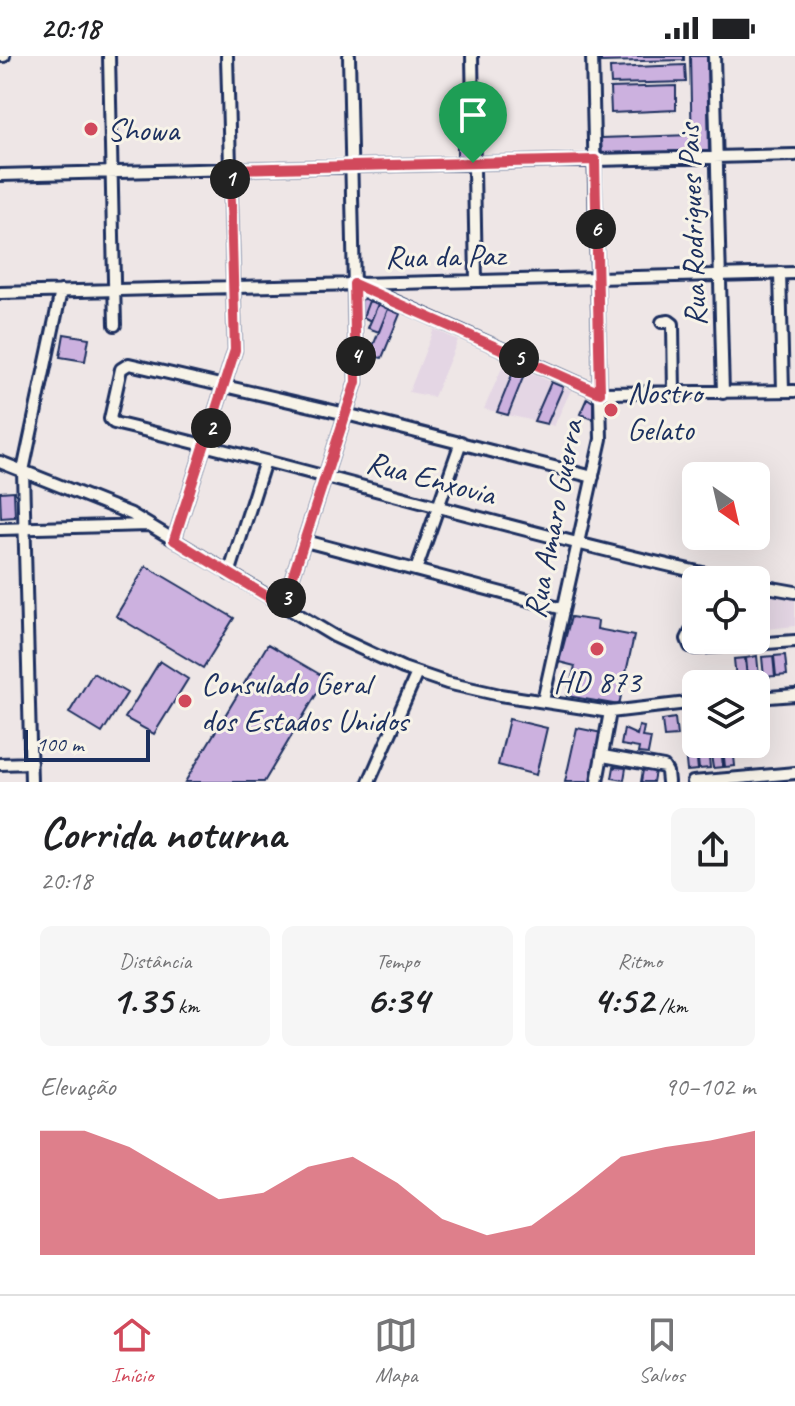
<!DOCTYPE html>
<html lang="pt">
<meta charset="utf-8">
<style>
:root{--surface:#fff;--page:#f6f6f6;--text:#202124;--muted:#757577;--line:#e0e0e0;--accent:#d1495b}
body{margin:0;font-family:Caveat,sans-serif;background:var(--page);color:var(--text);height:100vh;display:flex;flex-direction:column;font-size:30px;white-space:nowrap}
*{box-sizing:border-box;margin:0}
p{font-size:26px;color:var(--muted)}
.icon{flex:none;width:44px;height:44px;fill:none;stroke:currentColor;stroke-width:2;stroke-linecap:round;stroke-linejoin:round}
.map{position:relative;height:726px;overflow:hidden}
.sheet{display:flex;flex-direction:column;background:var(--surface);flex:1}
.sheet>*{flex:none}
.needle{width:52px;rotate:146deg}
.buttons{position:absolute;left:682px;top:406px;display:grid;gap:16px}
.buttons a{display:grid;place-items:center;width:88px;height:88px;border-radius:12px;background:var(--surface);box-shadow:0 8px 32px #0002;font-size:40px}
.scale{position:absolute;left:24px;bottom:20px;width:126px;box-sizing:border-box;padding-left:8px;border:4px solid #1b2f5e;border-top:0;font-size:22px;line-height:28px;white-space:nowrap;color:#1b2f5e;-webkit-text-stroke:6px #f7f3e8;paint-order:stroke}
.pin{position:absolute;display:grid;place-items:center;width:68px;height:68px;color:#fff;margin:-82px -34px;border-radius:50% 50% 50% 0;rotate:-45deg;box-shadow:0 0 8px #0007}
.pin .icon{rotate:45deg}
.km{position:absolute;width:40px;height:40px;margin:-20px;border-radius:50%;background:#222;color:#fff;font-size:22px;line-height:40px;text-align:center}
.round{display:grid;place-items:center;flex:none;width:84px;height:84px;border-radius:12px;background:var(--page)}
.headline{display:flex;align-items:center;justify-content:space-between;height:136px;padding:0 40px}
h1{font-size:44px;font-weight:700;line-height:60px}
.metrics{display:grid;grid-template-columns:repeat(3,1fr);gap:12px;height:136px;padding:8px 40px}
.metrics div{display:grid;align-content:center;border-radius:12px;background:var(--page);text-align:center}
.metrics b{font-size:40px;font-weight:700}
.metrics small{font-size:22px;font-weight:400}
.metrics p{font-size:22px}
.chart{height:224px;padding:16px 40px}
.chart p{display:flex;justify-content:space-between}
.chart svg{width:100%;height:144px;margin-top:8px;fill:var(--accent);opacity:.7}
.status{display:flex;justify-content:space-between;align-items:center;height:56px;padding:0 40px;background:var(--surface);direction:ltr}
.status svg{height:22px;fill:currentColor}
.tabs{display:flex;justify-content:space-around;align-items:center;height:112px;border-top:2px solid var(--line);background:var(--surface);font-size:22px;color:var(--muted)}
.tabs a{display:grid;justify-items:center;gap:4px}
.tabs .active{color:var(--accent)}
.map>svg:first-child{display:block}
.built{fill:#e4d6e4}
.building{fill:#ccb1df;stroke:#1b2f5e;stroke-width:2}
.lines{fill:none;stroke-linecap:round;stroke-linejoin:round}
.minor-casing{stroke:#1b2f5e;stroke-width:16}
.minor{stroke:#f7f3e8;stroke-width:10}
.route-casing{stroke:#fff;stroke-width:16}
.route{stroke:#d1495b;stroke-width:10}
.poi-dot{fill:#d1495b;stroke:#f7f3e8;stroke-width:3}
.labels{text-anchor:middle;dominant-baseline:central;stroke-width:6;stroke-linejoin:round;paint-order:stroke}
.poi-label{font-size:32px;fill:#1b2f5e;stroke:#f7f3e8;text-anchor:start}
.street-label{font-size:32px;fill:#1b2f5e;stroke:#f7f3e8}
</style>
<div class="status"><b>20:18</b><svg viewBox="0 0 49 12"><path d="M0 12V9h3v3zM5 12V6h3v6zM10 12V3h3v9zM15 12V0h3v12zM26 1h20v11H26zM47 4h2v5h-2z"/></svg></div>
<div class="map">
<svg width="795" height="726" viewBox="0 0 795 726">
<rect width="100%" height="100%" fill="#eee6e6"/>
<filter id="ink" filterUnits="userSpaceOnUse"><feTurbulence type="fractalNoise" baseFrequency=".0125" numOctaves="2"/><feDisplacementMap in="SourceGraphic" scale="16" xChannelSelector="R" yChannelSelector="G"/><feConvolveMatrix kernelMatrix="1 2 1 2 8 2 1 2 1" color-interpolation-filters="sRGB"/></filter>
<g filter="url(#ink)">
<!-- built -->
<path class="built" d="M434,273L458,284L434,341L409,336Z
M505,305L516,309L497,356L484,353Z
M526,314L551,326L534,365L508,359Z
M563,331L571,334L554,370L547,368Z
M756,537L795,544V570L756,574Z"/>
<!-- building -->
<path class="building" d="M601,0H684V4L601,6Z
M690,0H707L709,95H692Z
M685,9L686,26L611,28L610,12Z
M676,30V54L611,57L610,32Z
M460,74H467V101H457V89H461L460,85H457V77H460Z
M691,79V99L602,102L601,82Z
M364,242L369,245L363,261L360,260L361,245Z
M369,245L378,248L371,265L363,261Z
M378,248L388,253L379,276L368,272Z
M388,253L400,258L382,302L369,300Z
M64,278L89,282L85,305L60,301Z
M516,309L526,314L508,359L497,356Z
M551,326L563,331L547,368L534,365Z
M587,342L593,346V363L580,358Z
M14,435L15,461L1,462L0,436Z
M146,510L234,562L203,612L116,560Z
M571,561L598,565L597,573L634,580L619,649L567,640L575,610L559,606Z
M268,588L326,622L264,726H185Z
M785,599L787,619L776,620L774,600Z
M757,600L759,621L748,622L746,602Z
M773,600L775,620L764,621L762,601Z
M745,602L747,622L736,623L734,603Z
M160,605L188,623L154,678L125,662Z
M93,617L127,637L102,677L69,657Z
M675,662L677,680L664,681L662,664Z
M692,662L694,682L684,683L682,663Z
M509,663L547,672L536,719L498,709Z
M639,670L644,671L642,681L651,682L648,698L638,697L639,692L621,689L624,673L637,679Z
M577,672L602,677L591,726H565Z
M733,690L735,710L725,711L723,691Z
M721,691L723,711L713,712L710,692Z
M708,692L710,712L699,713L697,693Z
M696,694L698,714L687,715L685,695Z
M614,711L626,712L624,724L612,722Z
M643,714L655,715L653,726H641Z"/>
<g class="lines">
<defs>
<path id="minor" d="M0,0H4
M109,0L115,269
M472,0L476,225
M714,0L723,337
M0,119L795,99
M780,217L783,335
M356,228L600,337L795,335
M0,237L795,217
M662,266L669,265L673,268L674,338
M0,406L131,458L334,580L403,612L447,627L500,639L610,656L696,646
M593,421L346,358L129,308L121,313L110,363L114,367C322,416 526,479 734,524
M0,473L148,469
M174,484L235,294L227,0
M305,485L563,553
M416,514L461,386
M229,518L265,405
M756,529L795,536
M283,550L356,326L349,0
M696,565L687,583L690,590L695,592L795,585
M756,642L795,639
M543,645L601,383L592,0
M603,700L664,711L667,716L668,726
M0,708L31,707
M31,726L23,415L61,235
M369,726L417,617
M597,726L610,656
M693,726L795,717"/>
</defs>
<!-- minor casing -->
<use href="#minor" class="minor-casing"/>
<!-- minor -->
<use href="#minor" class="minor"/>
</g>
</g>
<g class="lines" filter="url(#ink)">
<defs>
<path id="route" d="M595,104L600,337L354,228L356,326L283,550L174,484L235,294L230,113Z"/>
</defs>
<!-- route casing -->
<use href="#route" class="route-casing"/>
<!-- route -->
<use href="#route" class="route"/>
</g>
<!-- markers -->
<g class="poi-dot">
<circle cx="91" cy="73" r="8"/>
<circle cx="611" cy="354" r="8"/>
<circle cx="597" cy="593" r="8"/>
<circle cx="185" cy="645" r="8"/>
</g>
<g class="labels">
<!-- poi labels -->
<g class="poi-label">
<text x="107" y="73">Showa</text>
<text x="627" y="336">Nostro<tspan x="627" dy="37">Gelato</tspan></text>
<text x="597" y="625" text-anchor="middle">HD 873</text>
<text x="201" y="627">Consulado Geral<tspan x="201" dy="37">dos Estados Unidos</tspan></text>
</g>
<!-- street labels -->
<g class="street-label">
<text transform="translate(692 169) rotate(-92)">Rua Rodrigues Pais</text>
<text transform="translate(445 200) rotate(-1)">Rua da Paz</text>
<text transform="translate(431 422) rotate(15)">Rua Enxovia</text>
<text transform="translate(553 463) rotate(-79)">Rua Amaro Guerra</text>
</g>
</g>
</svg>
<div class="buttons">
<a><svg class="needle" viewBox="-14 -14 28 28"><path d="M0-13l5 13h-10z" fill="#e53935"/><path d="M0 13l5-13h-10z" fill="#757577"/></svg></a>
<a><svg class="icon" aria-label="locate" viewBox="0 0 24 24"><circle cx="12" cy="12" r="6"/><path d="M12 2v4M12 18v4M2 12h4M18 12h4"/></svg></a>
<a><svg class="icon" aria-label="layers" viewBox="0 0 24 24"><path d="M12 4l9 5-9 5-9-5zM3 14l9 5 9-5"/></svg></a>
</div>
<div class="scale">100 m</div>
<div class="pin" style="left:473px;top:107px;background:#1e9e55"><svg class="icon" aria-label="arrive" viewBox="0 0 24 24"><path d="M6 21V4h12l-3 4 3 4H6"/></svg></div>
<b class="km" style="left:230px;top:123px">1</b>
<b class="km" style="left:211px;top:372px">2</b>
<b class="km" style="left:286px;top:542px">3</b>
<b class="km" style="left:356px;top:300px">4</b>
<b class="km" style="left:519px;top:302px">5</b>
<b class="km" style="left:596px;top:173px">6</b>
</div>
<section class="sheet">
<div class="headline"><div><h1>Corrida noturna</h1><p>20:18</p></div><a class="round"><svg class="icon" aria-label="share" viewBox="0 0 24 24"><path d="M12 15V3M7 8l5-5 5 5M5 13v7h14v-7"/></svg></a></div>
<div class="metrics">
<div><p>Distância</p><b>1.35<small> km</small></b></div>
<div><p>Tempo</p><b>6:34</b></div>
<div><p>Ritmo</p><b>4:52<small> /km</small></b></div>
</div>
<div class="chart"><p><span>Elevação</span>90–102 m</p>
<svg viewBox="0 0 160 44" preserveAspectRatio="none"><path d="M0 44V6L10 6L20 11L30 19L40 27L50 25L60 17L70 14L80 22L90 33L100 38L110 35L120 25L130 14L140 11L150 9L160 6V44z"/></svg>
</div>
</section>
<nav class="tabs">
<a class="active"><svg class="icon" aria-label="home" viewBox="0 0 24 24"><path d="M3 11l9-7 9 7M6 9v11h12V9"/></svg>Início</a>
<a><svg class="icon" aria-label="map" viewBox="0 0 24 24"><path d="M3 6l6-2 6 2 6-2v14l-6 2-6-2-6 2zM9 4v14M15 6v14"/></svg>Mapa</a>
<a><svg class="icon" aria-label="saved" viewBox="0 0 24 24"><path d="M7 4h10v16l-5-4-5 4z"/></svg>Salvos</a>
</nav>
